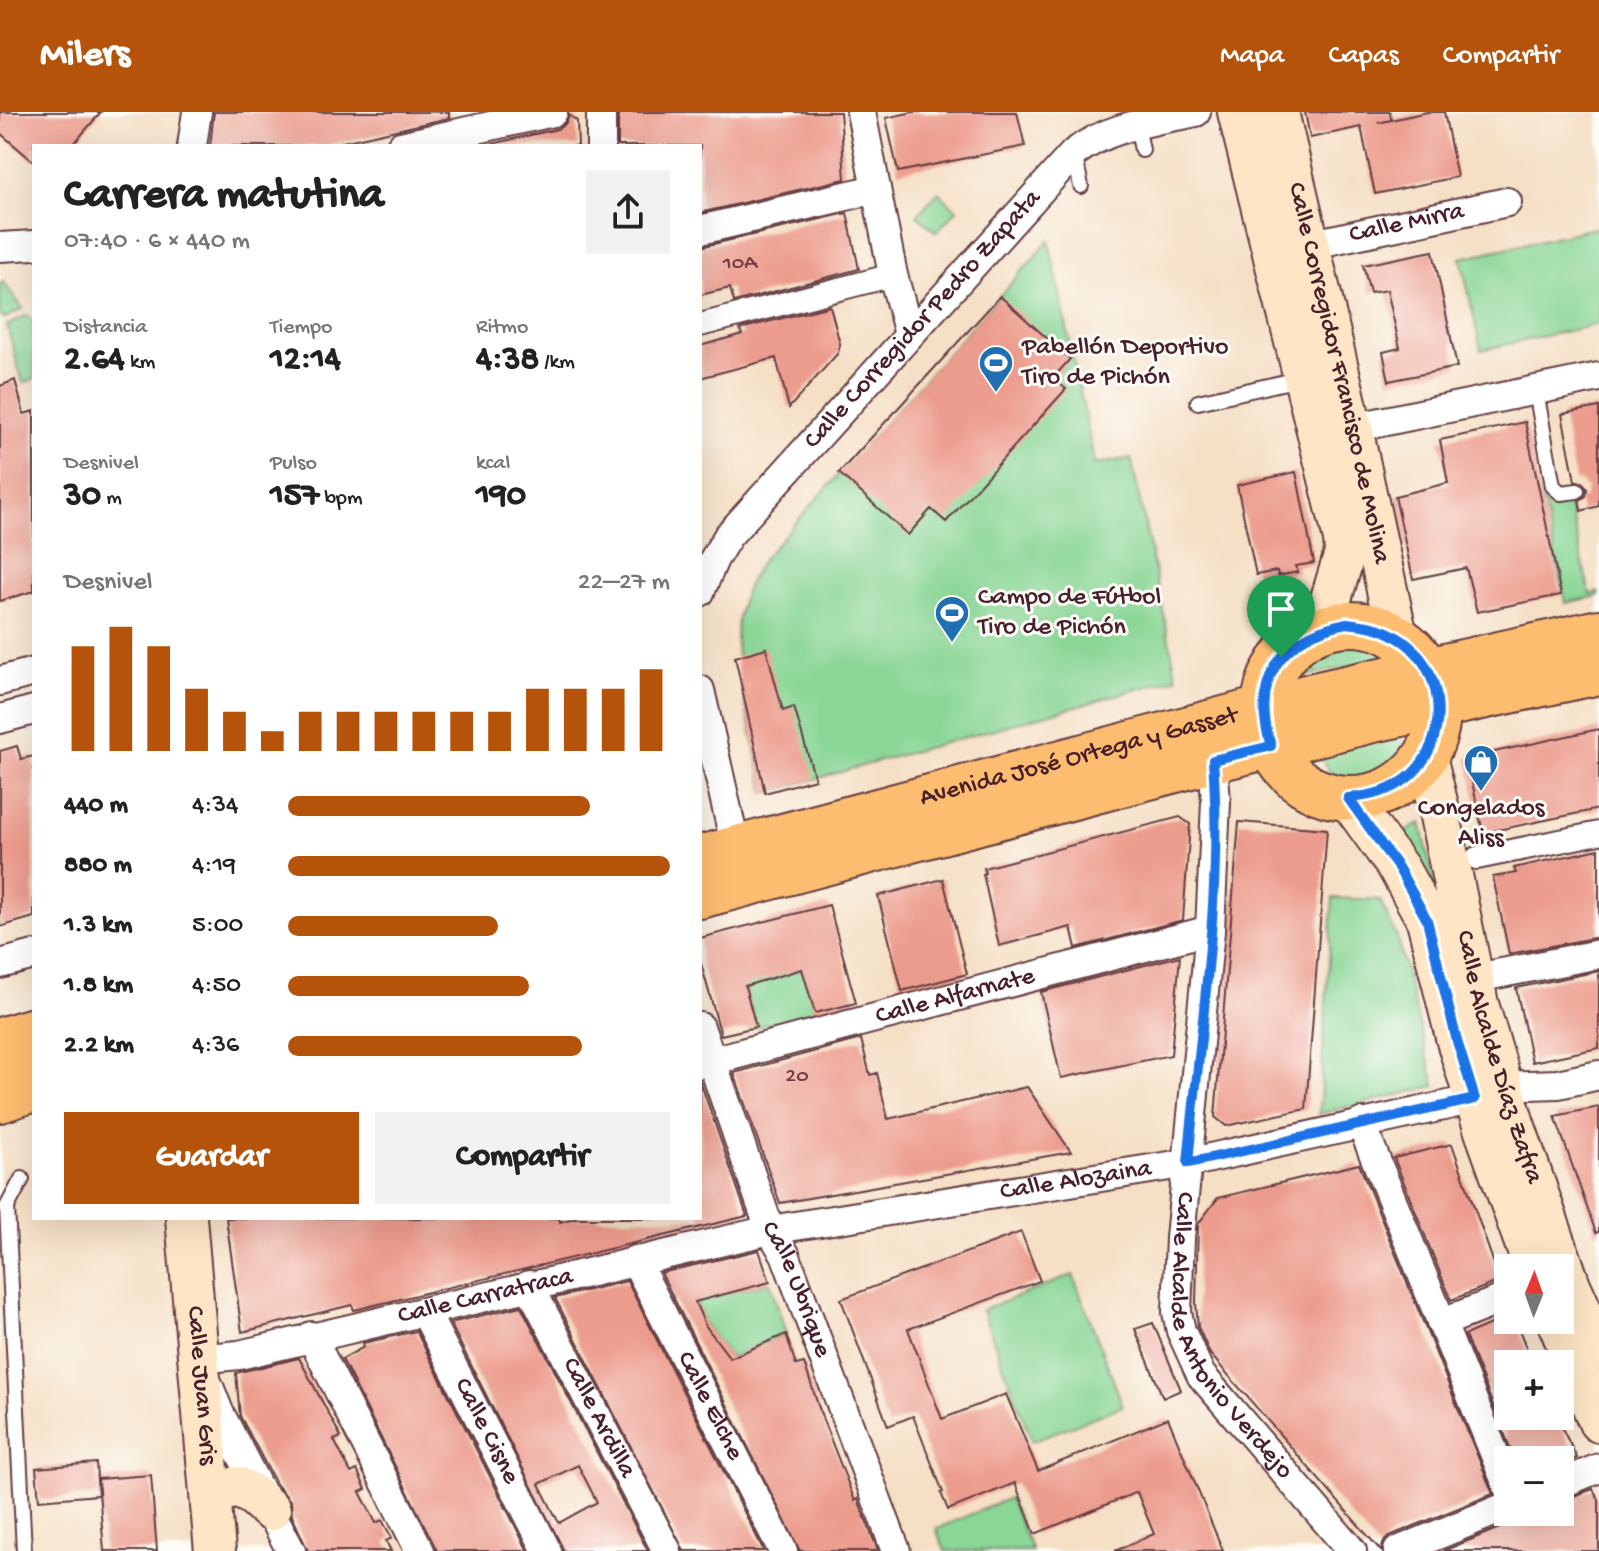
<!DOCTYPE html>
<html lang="es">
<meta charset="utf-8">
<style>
:root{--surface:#fff;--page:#f2f2f2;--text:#222;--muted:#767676;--accent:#b45309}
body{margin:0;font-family:"Gochi Hand",sans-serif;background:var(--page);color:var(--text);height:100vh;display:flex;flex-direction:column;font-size:30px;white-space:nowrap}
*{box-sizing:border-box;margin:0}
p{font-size:26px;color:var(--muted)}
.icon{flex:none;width:44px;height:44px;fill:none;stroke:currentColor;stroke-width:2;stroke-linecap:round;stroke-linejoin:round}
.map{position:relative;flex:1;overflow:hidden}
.details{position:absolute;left:32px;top:32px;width:670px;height:1076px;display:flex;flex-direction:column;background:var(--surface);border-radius:0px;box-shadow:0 8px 32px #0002}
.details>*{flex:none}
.needle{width:52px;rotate:1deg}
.controls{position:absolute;left:1494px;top:1142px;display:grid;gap:16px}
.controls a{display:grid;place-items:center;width:80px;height:80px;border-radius:0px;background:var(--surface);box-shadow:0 8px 32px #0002;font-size:40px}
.pin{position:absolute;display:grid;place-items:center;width:68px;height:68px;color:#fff;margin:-82px -34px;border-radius:50% 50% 50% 0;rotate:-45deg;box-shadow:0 0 8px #0007}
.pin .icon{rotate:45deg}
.round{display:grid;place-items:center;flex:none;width:84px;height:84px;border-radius:0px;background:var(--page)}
.head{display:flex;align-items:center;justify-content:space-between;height:136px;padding:0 32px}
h1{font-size:44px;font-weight:700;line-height:60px}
.stats{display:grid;grid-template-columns:repeat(3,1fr);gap:12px;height:136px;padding:8px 32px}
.stats div{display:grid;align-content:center}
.stats b{font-size:34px;font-weight:700}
.stats small{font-size:22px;font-weight:400}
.stats p{font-size:22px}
.chart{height:224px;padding:16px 32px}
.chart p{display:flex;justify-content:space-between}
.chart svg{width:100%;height:144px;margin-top:8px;stroke:var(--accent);stroke-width:6}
.button{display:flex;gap:16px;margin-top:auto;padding:16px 32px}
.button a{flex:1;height:92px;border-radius:0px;background:var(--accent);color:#fff;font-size:32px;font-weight:700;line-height:92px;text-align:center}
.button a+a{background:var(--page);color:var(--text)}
ul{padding:0 32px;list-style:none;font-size:26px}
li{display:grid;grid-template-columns:128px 96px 1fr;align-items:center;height:60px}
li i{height:20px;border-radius:10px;background:var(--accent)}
header{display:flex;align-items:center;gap:48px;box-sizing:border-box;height:112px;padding:0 40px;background:var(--accent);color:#fff}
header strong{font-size:38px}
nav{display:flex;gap:44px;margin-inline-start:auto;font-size:28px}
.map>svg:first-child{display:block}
.green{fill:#89d695;stroke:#6a7a60;stroke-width:2}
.building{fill:#ec9c8d;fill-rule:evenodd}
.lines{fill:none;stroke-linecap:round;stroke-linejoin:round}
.service-casing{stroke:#643c42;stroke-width:18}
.pedestrian-casing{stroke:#643c42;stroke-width:26}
.minor-casing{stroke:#643c42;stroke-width:32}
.secondary-casing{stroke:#643c42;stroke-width:44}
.primary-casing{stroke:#643c42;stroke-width:48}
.motorway-casing{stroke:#643c42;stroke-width:48}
.service{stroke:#fff;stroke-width:14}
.pedestrian{stroke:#fff;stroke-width:22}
.minor{stroke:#fff;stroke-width:28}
.secondary{stroke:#fee5c5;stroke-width:40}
.primary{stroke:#fcbd6f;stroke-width:44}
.motorway{stroke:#fcbd6f;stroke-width:44}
.route-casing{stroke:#fff;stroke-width:16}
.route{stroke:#1a73e8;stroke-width:10}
.labels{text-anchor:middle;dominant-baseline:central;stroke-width:6;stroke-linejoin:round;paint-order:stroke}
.number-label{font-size:22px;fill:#723e44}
.street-label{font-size:26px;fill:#4a1f2b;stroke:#fdfcf7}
.poi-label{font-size:26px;fill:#4a1f2b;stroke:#fdfcf7;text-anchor:start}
</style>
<header>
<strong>Milers</strong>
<nav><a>Mapa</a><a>Capas</a><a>Compartir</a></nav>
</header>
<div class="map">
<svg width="1599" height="1439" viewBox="0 0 1599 1439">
<rect width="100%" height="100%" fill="#fdfcf7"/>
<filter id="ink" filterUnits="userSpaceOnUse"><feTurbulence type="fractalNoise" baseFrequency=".0125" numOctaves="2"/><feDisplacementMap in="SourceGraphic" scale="16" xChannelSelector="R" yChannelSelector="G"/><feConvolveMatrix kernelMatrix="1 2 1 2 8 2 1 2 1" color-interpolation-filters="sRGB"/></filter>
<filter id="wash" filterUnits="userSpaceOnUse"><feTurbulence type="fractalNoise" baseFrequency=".006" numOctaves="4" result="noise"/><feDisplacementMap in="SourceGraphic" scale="32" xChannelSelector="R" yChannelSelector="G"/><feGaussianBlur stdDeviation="1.8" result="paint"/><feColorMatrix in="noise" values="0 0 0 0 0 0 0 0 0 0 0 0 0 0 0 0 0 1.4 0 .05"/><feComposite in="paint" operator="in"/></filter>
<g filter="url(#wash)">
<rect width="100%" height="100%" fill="#f5dfc5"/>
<!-- green -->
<path class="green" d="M938,80L957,98L936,120L917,103Z
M1599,115V212L1481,238L1461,146Z
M1049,129L1095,353L1131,346L1177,566L765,681C759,653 752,625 746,596C734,539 727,500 762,448Z
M3,170L23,197L5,206L0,204V172Z
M27,203L34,211V267L23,271L7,214Z
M1542,384L1557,392L1569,391L1590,482L1599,480V484L1566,491Z
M1349,519C1368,519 1380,528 1391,544L1299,566C1303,533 1317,524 1349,519Z
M1402,616C1403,625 1404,633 1402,642C1395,671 1358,683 1334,664C1326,657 1321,646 1317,637Z
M1421,711L1440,796L1397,725Z
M1333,786L1380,788L1397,826L1435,974L1319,1002Z
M802,857L815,900L756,915L744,871Z
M1073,1163L1123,1294L1032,1329L982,1198Z
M770,1170L786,1222L730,1246L705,1213L695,1189Z
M1009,1386L1032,1439H945L936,1417Z"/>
<g id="blocks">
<!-- building -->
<path class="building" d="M0,0H101L72,34H34V50L0,21Z
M214,0H449V6L325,34H210Z
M618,0H840L845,67L700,101V34H618Z
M913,0H1017L1025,34L898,60L886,6Z
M1305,0H1390L1391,8L1378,11L1427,0H1444L1457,65L1375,82L1361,15L1310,26Z
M569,3L577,9L578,34H483L557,17L565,12Z
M847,101L859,157L734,190L730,176L700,183V135Z
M1433,139L1457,255L1389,269L1383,240L1400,236L1387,178L1370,181L1363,153Z
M1000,184L1070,247L1053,266L1066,277L946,410L931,397L908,423L839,361Z
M830,194L840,232L838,241L789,296L776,246L700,266V234L742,222L740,217Z
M15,268L24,302L34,299V479L0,489V274Z
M1599,295V394L1581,399L1579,389L1586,384L1587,377L1582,370L1575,369L1562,302Z
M1525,310L1561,483L1477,500L1466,456L1413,467L1395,384L1448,371L1440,328Z
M1296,360L1314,451L1296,454L1298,460L1287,462L1278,464L1277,459L1256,463L1237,373Z
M766,536L783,599L794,595L815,667L765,681L735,545Z
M1599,617V697L1483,721L1467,646Z
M17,634L21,647L34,644V805L0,815V639Z
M1180,705L1190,712L1183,808L1076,836L1071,815L999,834L983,762L985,761L984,756Z
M1239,710L1327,717L1306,997L1226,1014L1215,1005Z
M1599,737V825L1509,842L1493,765L1516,761L1514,756Z
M943,767L967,862L902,879L878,784Z
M829,793L856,891L815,901L802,857L745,874L756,915L721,923L700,848V826Z
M1180,844L1171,943L1061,966L1041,880Z
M1599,859V936L1532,950L1516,876Z
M861,927L870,963L877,961L888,1007L1027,975L1071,1040L780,1091L734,961Z
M700,969L747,1104L354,1198L352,1193L242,1220L226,1106H559L560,1110L574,1106H700Z
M1599,995V1120L1596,1121L1555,1004Z
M1452,1032L1500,1169L1451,1188L1394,1046Z
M1359,1052L1493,1382L1392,1423L1384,1429L1381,1439L1210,1242L1198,1215L1196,1191L1198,1112L1218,1086Z
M1021,1120L1040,1169L908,1217L942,1307L1006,1282L1038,1359L1168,1306L1223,1439H1115L1154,1422L1137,1380L1035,1422L1015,1371L948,1398L941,1381L943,1380L913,1304L888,1314L841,1187Z
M759,1138L770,1170L695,1190L705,1213L730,1246L786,1222L796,1253L804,1251L823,1308L855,1389L858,1387L878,1439H800L661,1161Z
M627,1169L764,1439H684L555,1186Z
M521,1194L648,1439H564L450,1211ZM578,1353L597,1390L559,1411L539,1372Z
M1500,1208H1515L1533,1252H1508V1304H1556L1577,1346L1560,1354V1348H1515L1465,1223Z
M1153,1211L1181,1278L1163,1286L1135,1217Z
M416,1219L528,1439H437L342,1247L364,1235L363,1231Z
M299,1246L341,1325L334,1328L351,1361L357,1358L366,1377L360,1380L376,1411L382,1408L392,1426L386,1429L391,1439H308L292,1404L291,1390L276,1372L240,1304L236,1261Z
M96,1351L98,1383L39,1388L36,1356Z
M151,1363L157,1439H104L98,1367Z
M1593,1377L1599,1388V1439H1443L1514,1410L1529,1400H1560V1389Z"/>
</g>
</g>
<g filter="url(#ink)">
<use href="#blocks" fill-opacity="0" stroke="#643c42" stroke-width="2"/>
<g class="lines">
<defs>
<path id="service" d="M1137,13L1142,38
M1074,41L1081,74
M1536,279L1553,374L1561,381L1577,379
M1198,290L1303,266
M22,1067L7,1095L24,1439"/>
<path id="pedestrian" d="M700,213L893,163
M1477,746L1599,721"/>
<g id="minor">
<path d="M601,0V34"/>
<path d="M861,0L893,163L909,222"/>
<path d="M192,34L197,0"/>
<path d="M401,34L553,0"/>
<path d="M700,118L876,77"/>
<path id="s1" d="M1309,133L1507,90"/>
<path d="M0,135L34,133"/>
<path d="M1352,316L1599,265"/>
<path id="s2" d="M700,480L714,447L728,424L1074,41C1109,14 1154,9 1196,0"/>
<path d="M0,569L34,560"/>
<path d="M700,578L736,737"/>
<path d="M0,607L34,598"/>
<path id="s3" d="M1213,648L1216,690L1210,818L1180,1126L1177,1200L1181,1219L1201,1263L1352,1439"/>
<path d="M0,852L34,843"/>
<path d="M1471,867L1599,842"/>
<path id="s4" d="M700,915L770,1118L785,1142L896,1439"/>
<path id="s5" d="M700,952L1210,818"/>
<path d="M1502,974L1558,972L1599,963"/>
<path d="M1361,1011L1508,1375"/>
<path id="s6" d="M635,1148L783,1439"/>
<path id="s7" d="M529,1173L667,1439"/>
<path id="s8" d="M425,1200L547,1439"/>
<path d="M1441,1211L1508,1185"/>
<path d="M311,1224L420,1439"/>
<path d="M1560,1372L1599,1356"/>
<path id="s9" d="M291,1439L219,1300L198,1247L239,1243L770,1118L1188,1051L1475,987"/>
<path d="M1398,1439L1508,1394"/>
</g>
<g id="secondary">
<path d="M1238,0L1344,427L1345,441L1322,516"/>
<path id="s10" d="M1278,0L1352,316L1397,524"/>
<path id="s11" d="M1426,644L1438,694L1478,892L1514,1012L1570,1173L1599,1238"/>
<path d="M1348,686L1399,757L1427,808L1457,929L1485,1019L1534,1156"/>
<path id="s12" d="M186,1106L215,1439"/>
<path d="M1557,1208L1599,1310"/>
<path d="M211,1393L219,1380L237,1375L253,1383L270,1398"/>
</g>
<g id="primary">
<circle cx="1351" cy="599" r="87"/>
<path id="s13" d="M700,746L1314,583L1599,520"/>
<path d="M700,784L1213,648L1373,608L1599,560"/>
<path d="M0,928L34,918"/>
<path d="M0,963L34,952"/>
</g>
<path id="motorway" d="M0,988L34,977"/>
</defs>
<!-- service casing -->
<use href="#service" class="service-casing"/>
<!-- pedestrian casing -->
<use href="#pedestrian" class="pedestrian-casing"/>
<!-- minor casing -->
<use href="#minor" class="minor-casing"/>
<!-- secondary casing -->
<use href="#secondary" class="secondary-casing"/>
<!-- primary casing -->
<use href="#primary" class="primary-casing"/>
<!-- motorway casing -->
<use href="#motorway" class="motorway-casing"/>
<!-- service -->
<use href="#service" class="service"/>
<!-- pedestrian -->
<use href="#pedestrian" class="pedestrian"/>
<!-- minor -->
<use href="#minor" class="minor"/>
<!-- secondary -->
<use href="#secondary" class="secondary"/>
<!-- primary -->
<use href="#primary" class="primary"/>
<!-- motorway -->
<use href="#motorway" class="motorway"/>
</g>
</g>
<g class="lines" filter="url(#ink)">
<defs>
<path id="route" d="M1347,511C1365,513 1380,515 1395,524C1445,551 1452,625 1411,663C1393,679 1371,684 1348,686L1399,757L1427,808L1457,929L1475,987L1188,1051C1200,919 1223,780 1213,648L1271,634C1250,568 1281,524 1347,511Z"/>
</defs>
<!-- route casing -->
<use href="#route" class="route-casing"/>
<!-- route -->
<use href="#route" class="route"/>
</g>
<!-- icons -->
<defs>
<symbol id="stadium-pin" viewBox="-11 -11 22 30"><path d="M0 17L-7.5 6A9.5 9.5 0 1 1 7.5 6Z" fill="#1f6fb2" stroke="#fdfcf7"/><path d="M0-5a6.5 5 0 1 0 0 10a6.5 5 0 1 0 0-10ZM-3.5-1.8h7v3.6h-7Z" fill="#fff"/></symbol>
<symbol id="shop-pin" viewBox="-11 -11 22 30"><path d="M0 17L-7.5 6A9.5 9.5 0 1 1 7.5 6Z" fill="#1f6fb2" stroke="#fdfcf7"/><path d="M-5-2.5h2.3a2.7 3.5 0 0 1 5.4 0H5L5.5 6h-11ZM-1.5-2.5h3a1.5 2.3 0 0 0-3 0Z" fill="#fff"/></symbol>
</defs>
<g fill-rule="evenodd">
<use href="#stadium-pin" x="976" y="231" width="40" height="54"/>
<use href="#stadium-pin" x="932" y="481" width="40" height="54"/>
<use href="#shop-pin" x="1461" y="630" width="40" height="54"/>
</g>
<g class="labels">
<!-- number labels -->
<g class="number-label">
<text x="740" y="152">10A</text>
<text x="797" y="965">20</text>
</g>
<!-- street labels -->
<g class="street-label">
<text stroke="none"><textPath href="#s1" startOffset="100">Calle Mirra</textPath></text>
<text stroke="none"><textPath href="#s2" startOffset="354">Calle Corregidor Pedro Zapata</textPath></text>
<text stroke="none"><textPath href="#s10" startOffset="268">Calle Corregidor Francisco de Molina</textPath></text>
<text stroke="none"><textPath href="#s13" startOffset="392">Avenida José Ortega y Gasset</textPath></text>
<text stroke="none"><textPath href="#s5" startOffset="264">Calle Alfarnate</textPath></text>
<text stroke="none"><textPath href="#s11" startOffset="310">Calle Alcalde Díaz Zafra</textPath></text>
<text stroke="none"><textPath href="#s9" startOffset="1110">Calle Alozaina</textPath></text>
<text stroke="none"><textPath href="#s4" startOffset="280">Calle Ubrique</textPath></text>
<text stroke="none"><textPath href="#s9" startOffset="508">Calle Carratraca</textPath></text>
<text stroke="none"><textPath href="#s3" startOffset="594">Calle Alcalde Antonio Verdejo</textPath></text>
<text stroke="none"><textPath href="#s12" startOffset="168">Calle Juan Gris</textPath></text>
<text stroke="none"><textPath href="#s6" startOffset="164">Calle Elche</textPath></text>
<text stroke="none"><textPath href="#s7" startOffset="150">Calle Ardilla</textPath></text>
<text stroke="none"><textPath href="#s8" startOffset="134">Calle Cisne</textPath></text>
</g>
<!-- poi labels -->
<g class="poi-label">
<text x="1022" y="236">Pabellón Deportivo<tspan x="1022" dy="30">Tiro de Pichón</tspan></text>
<text x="978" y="486">Campo de Fútbol<tspan x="978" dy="30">Tiro de Pichón</tspan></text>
<text x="1481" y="697" text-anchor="middle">Congelados<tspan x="1481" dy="30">Aliss</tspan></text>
</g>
</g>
</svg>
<div class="controls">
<a><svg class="needle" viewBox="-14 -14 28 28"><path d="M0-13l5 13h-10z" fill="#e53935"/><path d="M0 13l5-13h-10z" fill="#767676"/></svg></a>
<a>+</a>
<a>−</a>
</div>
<div class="pin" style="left:1281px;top:545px;background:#1e9e55"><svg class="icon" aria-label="arrive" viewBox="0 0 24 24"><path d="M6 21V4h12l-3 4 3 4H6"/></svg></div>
<section class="details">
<div class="head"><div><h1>Carrera matutina</h1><p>07:40 · 6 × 440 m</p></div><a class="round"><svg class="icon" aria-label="share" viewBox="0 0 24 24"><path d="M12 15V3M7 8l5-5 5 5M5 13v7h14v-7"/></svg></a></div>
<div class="stats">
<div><p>Distancia</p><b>2.64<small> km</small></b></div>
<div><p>Tiempo</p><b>12:14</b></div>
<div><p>Ritmo</p><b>4:38<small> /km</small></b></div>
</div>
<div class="stats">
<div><p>Desnivel</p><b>30<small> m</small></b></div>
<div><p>Pulso</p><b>157<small> bpm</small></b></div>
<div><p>kcal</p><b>190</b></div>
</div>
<div class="chart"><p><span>Desnivel</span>22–27 m</p>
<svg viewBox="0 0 160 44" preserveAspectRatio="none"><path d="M5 44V12M15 44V6M25 44V12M35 44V25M45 44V32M55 44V38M65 44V32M75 44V32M85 44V32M95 44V32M105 44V32M115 44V32M125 44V25M135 44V25M145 44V25M155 44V19"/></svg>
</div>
<ul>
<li><b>440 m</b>4:34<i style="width:79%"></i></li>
<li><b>880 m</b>4:19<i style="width:100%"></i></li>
<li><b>1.3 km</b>5:00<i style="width:55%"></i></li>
<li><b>1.8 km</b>4:50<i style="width:63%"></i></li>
<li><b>2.2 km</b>4:36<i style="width:77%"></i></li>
</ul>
<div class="button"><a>Guardar</a><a>Compartir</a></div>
</section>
</div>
